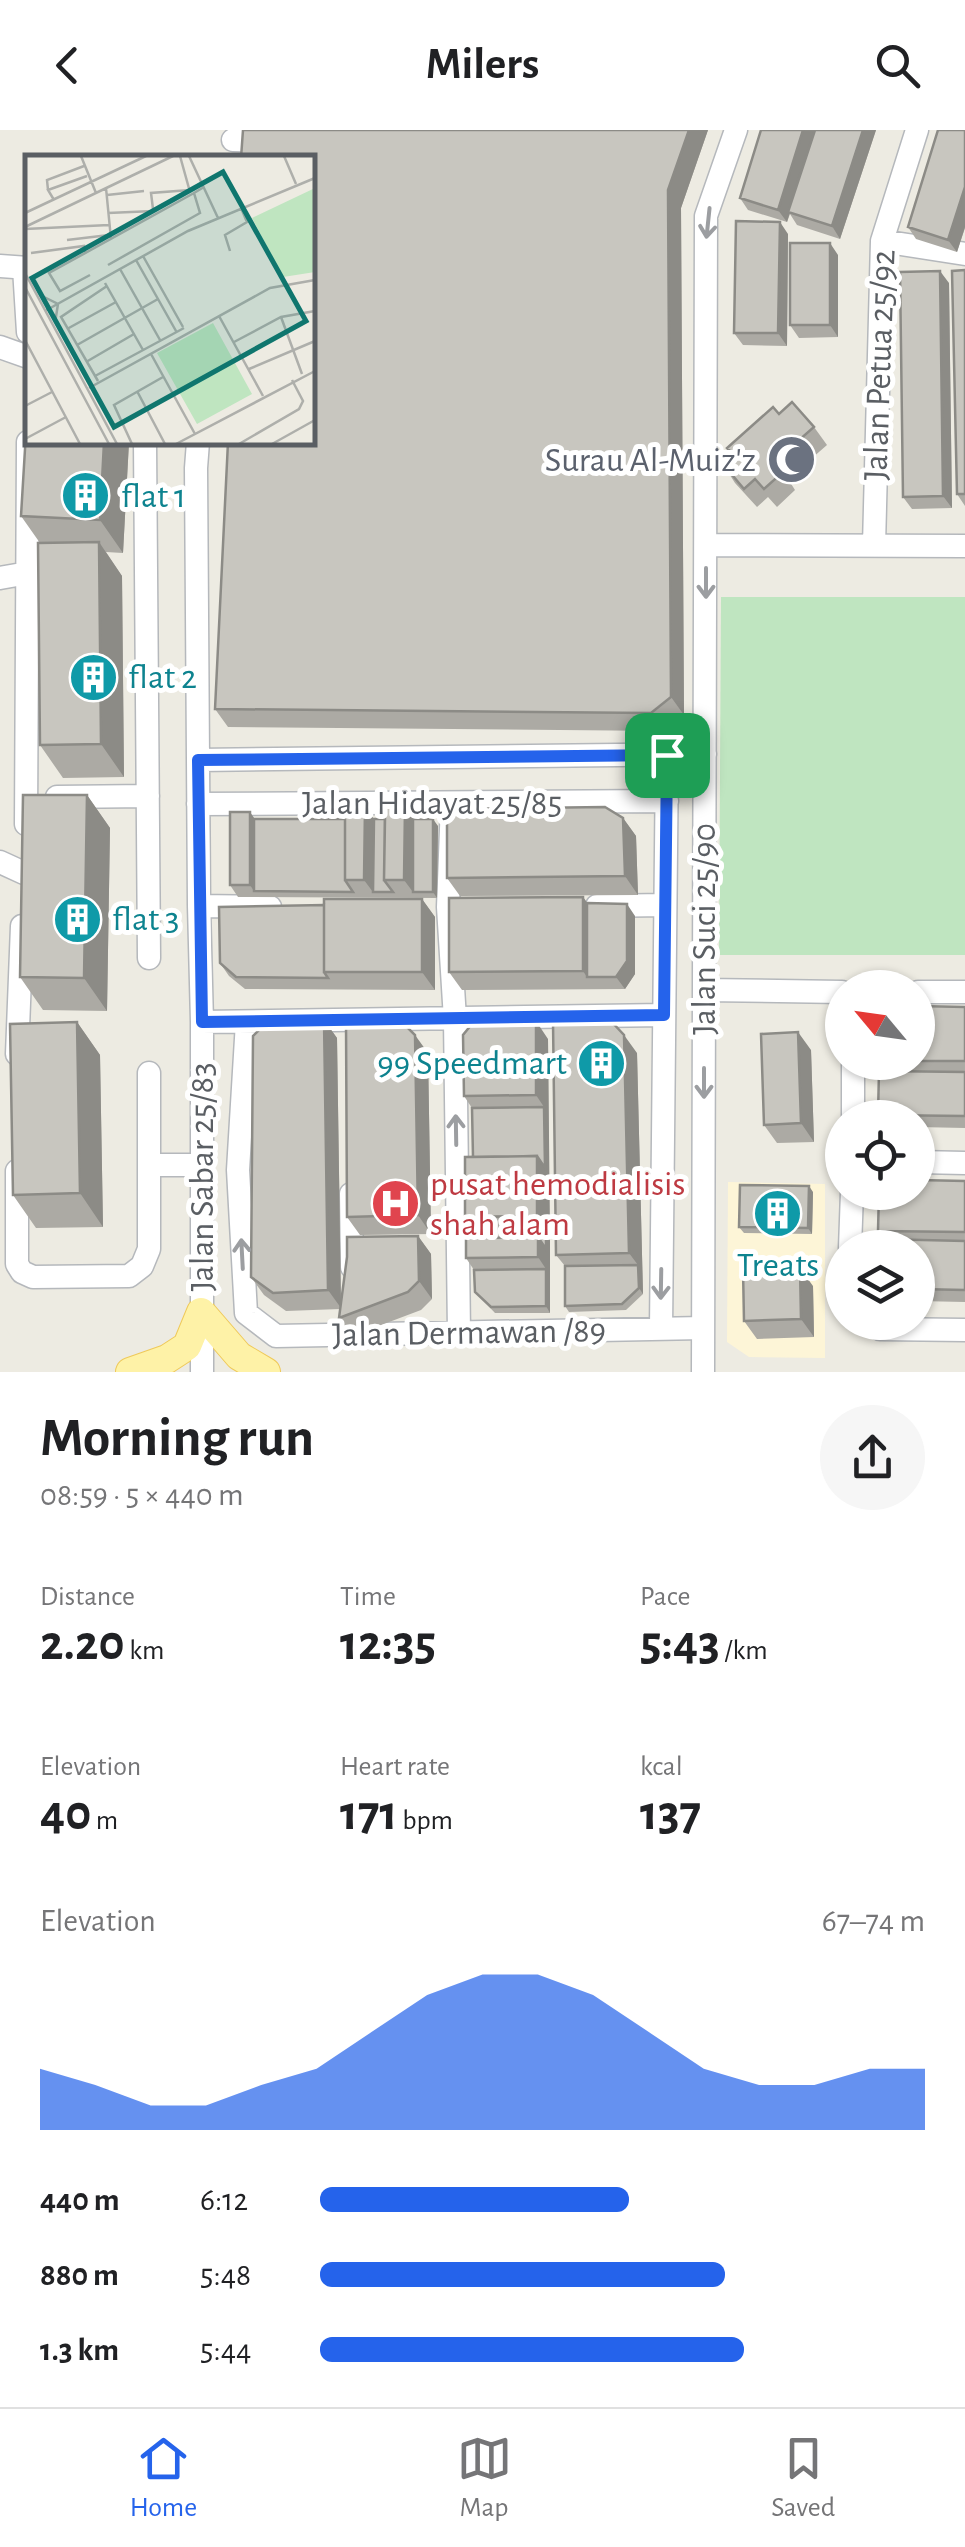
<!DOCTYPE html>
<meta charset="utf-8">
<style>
:root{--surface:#fff;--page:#f6f6f6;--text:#202124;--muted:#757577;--line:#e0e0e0;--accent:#2563eb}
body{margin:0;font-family:"Alegreya Sans",sans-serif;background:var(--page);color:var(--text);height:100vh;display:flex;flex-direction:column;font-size:38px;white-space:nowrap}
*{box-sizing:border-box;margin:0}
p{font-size:32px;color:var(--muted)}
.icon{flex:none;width:55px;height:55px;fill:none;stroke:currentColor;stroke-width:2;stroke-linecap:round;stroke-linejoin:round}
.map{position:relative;height:1242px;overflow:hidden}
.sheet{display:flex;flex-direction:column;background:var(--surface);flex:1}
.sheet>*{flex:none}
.needle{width:65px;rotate:299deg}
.fabs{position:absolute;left:825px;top:840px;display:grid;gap:20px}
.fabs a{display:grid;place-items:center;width:110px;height:110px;border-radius:50%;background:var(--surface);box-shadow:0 2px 8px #0004;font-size:50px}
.pin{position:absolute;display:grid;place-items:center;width:85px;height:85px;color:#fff;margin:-42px;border-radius:20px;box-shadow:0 5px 15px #0006}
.round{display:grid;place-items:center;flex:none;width:105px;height:105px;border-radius:52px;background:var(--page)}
.overview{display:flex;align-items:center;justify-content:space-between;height:170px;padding:0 40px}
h1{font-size:55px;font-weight:700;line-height:75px}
.figures{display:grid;grid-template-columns:repeat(3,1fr);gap:15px;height:170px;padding:10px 40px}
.figures div{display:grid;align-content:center}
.figures b{font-size:50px;font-weight:700}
.figures small{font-size:28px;font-weight:400}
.figures p{font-size:28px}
.chart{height:280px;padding:20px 40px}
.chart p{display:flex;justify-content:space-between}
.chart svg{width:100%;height:180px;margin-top:10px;fill:var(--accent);opacity:.7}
ul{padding:0 40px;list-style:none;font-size:32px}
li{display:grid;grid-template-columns:160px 120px 1fr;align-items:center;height:75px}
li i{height:25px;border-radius:12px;background:var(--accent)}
header{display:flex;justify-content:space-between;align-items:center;height:130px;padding:0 40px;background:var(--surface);font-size:45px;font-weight:700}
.dock{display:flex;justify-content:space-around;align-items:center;height:140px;border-top:2px solid var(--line);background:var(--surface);font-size:28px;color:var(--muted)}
.dock a{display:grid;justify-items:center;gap:5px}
.dock .current{color:var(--accent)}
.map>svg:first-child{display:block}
.commercial{fill:#fdf5d7}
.green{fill:#bfe5c0}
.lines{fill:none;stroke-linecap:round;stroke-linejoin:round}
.minor-casing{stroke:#b5b8bc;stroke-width:25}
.major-casing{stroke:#efc959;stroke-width:30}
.minor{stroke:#fff;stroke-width:22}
.major{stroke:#fef2a7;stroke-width:28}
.wall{fill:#acaaa4}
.shaded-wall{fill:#8c8b86}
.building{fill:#c8c6bf;stroke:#8c8b86;stroke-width:2.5}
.oneway{stroke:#9c9ea1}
.route-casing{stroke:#fff;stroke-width:20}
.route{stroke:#2563eb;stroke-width:12}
.labels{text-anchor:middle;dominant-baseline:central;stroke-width:10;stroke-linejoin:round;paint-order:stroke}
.street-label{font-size:35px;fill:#5a5e63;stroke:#fff}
.worship-label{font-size:35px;fill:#5b616d;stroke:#fff;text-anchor:end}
.culture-label{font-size:35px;fill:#0d838f;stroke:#fff;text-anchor:start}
.health-label{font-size:35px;fill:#be3a42;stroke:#fff;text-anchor:start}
.inset-road{fill:none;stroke:#aeafab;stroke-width:2.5}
.view{fill:#0f766e;fill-opacity:0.15;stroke:#0f766e;stroke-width:5}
.inset-edge{fill:none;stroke:#5a5e63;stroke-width:5}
</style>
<header><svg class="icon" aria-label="back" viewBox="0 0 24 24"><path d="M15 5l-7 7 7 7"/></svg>Milers<svg class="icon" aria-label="search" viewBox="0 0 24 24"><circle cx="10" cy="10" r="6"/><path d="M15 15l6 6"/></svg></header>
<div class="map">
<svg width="965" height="1242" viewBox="0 0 965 1242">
<rect width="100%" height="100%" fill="#edebe2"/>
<!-- commercial -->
<path class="commercial" d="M728,1052L825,1054V1228L749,1227L727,1212Z"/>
<!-- green -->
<path class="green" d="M721,467H965V825H719Z"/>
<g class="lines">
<defs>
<path id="minor" d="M233,10L273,11
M882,111L965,124
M0,136L28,138
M24,138L28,202
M0,217L28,227
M145,312L149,828
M198,312L196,338L199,776L202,892V1242
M706,415L965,416
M874,415L882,111L917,0
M0,448L28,443
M198,630L705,624
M57,667L148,666
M452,673L448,777L455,889L459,1203
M198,674L667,671
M26,694L28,312
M0,732L24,743
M199,776L270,777
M597,776L664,775
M704,860L842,862
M918,862H965
M202,892L664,885
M247,892L238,1040L246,1183L276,1206L703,1198
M17,924L22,796
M853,932V988
M918,1032L965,1033
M149,1035H200
M17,1041V1134L22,1142L33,1147L129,1146L142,1136L149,1119V943
M351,1064L352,1137
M850,1118L852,1062
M872,1192L880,1199L965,1200
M661,1199L667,625
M703,1242L706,86L736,0"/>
<path id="major" d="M130,1242L167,1229L187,1216L201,1182L239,1226L266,1242"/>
</defs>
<!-- minor casing -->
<use href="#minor" class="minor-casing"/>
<!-- major casing -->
<use href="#major" class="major-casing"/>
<!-- minor -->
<use href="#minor" class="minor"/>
<!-- major -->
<use href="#major" class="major"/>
</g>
<!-- wall -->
<path class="wall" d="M243,0H708L681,78L684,585L664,601L228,597L215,579Z
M761,0H876L840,109L797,95L790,84L787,92L748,80L740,68Z
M965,0V98L957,122L916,109L908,97Z
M788,104L787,216L743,215L734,203Z
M838,125V207L799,208L790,195Z
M965,140V376L957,364Z
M949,153L952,378L912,379L903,367Z
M779,284L814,297L827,315L788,349L795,360L777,377L768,367L757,377L735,353L723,334L733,325L727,318Z
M28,312H129L123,423L106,422L122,446L124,647L63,648L40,615V413L21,386Z
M87,665L110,698L107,881L43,880L20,847Z
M365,677L374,689H385L405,677L413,689L438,696L437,768L238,767L230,755L254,689H345Z
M623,688L636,706L638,765L460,766L447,748Z
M583,767L587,773L635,786V844L625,859L462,860L449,842Z
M422,769L435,787V860L245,859L229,846L220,833L324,775Z
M918,876L965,877V998L918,997V988H880L878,985L885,941L879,932H918Z
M324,890L337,908L341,1173L418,1106L431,1124L432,1169L421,1180L352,1206L339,1188L340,1179L286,1181L264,1165L251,1147Z
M77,892L100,925L103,1097L36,1098L13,1065Z
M548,909L550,1183H495L475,1162L474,1140L466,1128L474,1108V1099L465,1087L473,1027L472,978L464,966Z
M811,920L814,1012L777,1013L764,995Z
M428,923L431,1104L360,1105L347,1087Z
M637,923L643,1164L626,1180L569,1182L565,1176V1136L556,1125Z
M965,1051V1172L918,1171V1118L884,1109L878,1101Z
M813,1062L812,1104L744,1103L739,1097Z
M813,1156L814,1207L757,1209L744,1191Z"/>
<!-- shaded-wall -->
<path class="shaded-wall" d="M689,0H708L681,78L684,585L671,567L668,60Z
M803,0H815L787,92L778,80Z
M863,0H876L840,109L832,96Z
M965,57V97L957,122L948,110Z
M780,92L788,104L787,216L778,203Z
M830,113L838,125V207L830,195Z
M940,141L949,153L952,378L943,366Z
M104,312H129L123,423L100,390Z
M99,412L122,446L124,647L101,614Z
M87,665L110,698L107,881L84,848Z
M365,677L378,695L373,762L364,750Z
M405,677L418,696L413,762L404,750Z
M250,682L259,695L254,761L250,755Z
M623,688L636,706L638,765L625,746Z
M433,689L438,696L437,768L433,762Z
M583,767L596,785L587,847L583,841Z
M422,769L435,787V860L422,842Z
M627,774L635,786V844L625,859L616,847Z
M324,890L337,908L341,1178L328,1160Z
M536,891L548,909L550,1105L537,1086V1026L544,977L536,965Z
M77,892L100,925L103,1097L80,1063Z
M798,902L811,920L814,1012L801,993Z
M415,905L428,923L431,1104L418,1085Z
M624,905L637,923L643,1164L639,1158L638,1135L629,1123Z
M809,1056L813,1062L812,1104L808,1098Z
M546,1098L550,1105V1183L546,1176V1139L538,1127V1107Z
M418,1106L431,1124L432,1169L419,1151Z
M800,1138L813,1156L814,1207L801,1189Z"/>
<!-- building -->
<path class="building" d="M243,0H689L668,60L671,567L651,583L215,579L228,312H312V28H241Z
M761,0H803L778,80L740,68Z
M815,0H863L832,96L788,82Z
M938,0H965V57L948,110L908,97Z
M736,91L780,92L778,203H734Z
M790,113H830V195H790Z
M965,140V364H957L952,141Z
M940,141L943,366L903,367L900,142Z
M28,269V312H104L100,390L21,386Z
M792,272L814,297L774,332L783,342L764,359L755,349L744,359L723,334L734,325L727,318L773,277L779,284Z
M99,412L101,614L40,615L38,413Z
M23,665H87L84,848L20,847Z
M345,677H365L364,750H345Z
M385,677H405L404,750H384Z
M605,677L623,688L625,746L447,748V679Z
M230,682H250V755H230Z
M254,689H345V750L353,762L254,761Z
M374,689H385L384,750L393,762H373Z
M413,689H433V762H413Z
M583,767V841L449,842V768Z
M324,769H422V842H324Z
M587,773L627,774V831L616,847H587Z
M324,775V842L328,848L236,847L220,833L219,777Z
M918,876L965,877V931H918Z
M476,889L536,891V965L464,966L463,905Z
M609,889L624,905L629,1123L556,1125L553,892Z
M324,890L328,1160L273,1163L251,1147L253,906L268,891Z
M77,892L80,1063L13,1065L10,894Z
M346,892H402L415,905L418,1085L347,1087Z
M798,902L801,993L764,995L761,904Z
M879,941L965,942V986L878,985Z
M544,977L545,1038L537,1026L473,1027L472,978Z
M537,1026V1086L465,1087V1027Z
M918,1050L965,1051V1102L878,1101L879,1062H918Z
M740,1055L809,1056L808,1098L739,1097Z
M546,1098V1119L538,1107L474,1108V1099Z
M418,1106L419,1151L408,1162L339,1188L347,1127V1107Z
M538,1107V1127L466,1128V1108Z
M879,1109L965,1111V1160L918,1159V1118H879Z
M638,1135L639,1158L622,1174L565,1176V1136Z
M800,1138L801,1189L744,1191L743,1139Z
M546,1139V1176L491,1177L475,1162L474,1140Z"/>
<!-- one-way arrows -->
<defs><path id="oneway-shaft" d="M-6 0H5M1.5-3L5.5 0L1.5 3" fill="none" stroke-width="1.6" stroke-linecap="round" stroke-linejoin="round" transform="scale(2.5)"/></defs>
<g class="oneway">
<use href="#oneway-shaft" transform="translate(708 93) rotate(96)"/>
<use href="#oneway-shaft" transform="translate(706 453) rotate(90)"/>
<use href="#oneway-shaft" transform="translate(704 953) rotate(90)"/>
<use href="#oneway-shaft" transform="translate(456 1000) rotate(-91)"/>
<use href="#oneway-shaft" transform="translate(242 1124) rotate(-93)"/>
<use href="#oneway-shaft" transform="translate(661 1154) rotate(91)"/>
</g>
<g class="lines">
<defs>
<path id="route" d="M667,625L664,885L202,892L198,630Z"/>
</defs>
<!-- route casing -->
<use href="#route" class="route-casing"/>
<!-- route -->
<use href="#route" class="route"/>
</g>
<!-- icons -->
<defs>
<symbol id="mosque-disc" viewBox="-11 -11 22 22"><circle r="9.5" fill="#6b7280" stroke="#fff"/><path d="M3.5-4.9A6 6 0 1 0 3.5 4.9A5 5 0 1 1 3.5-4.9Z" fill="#fff"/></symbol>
<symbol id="building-disc" viewBox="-11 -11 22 22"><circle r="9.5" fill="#0f9aa8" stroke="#fff"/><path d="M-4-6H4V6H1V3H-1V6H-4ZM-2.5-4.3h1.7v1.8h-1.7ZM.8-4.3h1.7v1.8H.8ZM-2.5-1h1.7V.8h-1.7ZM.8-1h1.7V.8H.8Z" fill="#fff"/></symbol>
<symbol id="hospital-disc" viewBox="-11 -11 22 22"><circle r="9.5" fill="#e0444e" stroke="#fff"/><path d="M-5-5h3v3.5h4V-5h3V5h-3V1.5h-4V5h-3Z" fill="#fff"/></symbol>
</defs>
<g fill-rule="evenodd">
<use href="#mosque-disc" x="764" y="302" width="55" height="55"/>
<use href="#building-disc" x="58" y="338" width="55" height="55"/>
<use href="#building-disc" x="66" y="520" width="55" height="55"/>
<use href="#building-disc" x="50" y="762" width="55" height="55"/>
<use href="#building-disc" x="574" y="906" width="55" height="55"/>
<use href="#hospital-disc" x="368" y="1046" width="55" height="55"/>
<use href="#building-disc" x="750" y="1056" width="55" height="55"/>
</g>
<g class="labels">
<!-- street labels -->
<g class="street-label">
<text transform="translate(880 235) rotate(-88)">Jalan Petua 25/92</text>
<text x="432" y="673">Jalan Hidayat 25/85</text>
<text transform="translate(704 799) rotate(-90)">Jalan Suci 25/90</text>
<text transform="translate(202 1047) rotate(-90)">Jalan Sabar 25/83</text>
<text transform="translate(469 1203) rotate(-1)">Jalan Dermawan /89</text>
</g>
<!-- worship labels -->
<g class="worship-label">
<text x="756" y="330">Surau Al-Muiz'z</text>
</g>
<!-- culture labels -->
<g class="culture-label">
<text x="121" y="366">flat 1</text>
<text x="128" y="547">flat 2</text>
<text x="112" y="789">flat 3</text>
<text x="567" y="933" text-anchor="end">99 Speedmart</text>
<text x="778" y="1135" text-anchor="middle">Treats</text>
</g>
<!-- health labels -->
<g class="health-label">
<text x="430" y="1054">pusat hemodialisis<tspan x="430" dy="40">shah alam</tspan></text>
</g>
</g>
<!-- overview -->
<g transform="translate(25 25)">
<rect width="290" height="290" fill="#edebe2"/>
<path d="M290,33V117L258,122L227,63ZM188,168L227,239L172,269L132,198Z" fill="#bfe5c0"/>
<path class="inset-road" d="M56,1L71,38M155,1L165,37M164,1L193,63M259,1L271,29M81,33L86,84M23,35L22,25L59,11M82,40L119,36M29,45L23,35L62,21M128,54L126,38L165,35M0,58L121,1M83,58L129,56M0,72L148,1M0,74L84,70M42,85L84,80M205,96L200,80L222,67L216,53M6,98L59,91L60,97M118,101L158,172M111,105L151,176M83,110L175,58L169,38L179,32M95,114L135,185M0,118L92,289M65,120L35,136L24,118L169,38M80,128L118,195M0,132L84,289M15,140L33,149L30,168M20,156L163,76L290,23M194,161L238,241M256,162L277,219M42,174L91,147M0,185L55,289M209,187L256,162L290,156M52,190L133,144M126,199L170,279M61,207L109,179M224,214L290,186M70,221L159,173M73,226L36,162L82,131M64,233L245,133L290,125M112,236L140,289M0,251L27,237M0,284L41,262M107,289L89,250L138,222M151,289L290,216M214,289L274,254L278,246L267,225M247,289L290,265"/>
<path class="view" d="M198,17L281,166L89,272L7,123Z"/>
<rect width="290" height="290" class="inset-edge"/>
</g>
</svg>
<div class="fabs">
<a><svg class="needle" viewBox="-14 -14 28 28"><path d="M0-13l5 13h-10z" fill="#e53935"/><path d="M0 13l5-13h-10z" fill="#757577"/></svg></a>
<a><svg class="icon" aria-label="locate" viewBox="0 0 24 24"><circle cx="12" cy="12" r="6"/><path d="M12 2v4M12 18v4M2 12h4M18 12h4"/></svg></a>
<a><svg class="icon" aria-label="layers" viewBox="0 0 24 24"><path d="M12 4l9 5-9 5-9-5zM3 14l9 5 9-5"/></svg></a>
</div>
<div class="pin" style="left:667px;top:625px;background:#1e9e55"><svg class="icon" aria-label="arrive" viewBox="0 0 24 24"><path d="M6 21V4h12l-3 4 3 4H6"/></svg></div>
</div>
<section class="sheet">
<div class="overview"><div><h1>Morning run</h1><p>08:59 · 5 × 440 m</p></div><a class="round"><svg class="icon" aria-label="share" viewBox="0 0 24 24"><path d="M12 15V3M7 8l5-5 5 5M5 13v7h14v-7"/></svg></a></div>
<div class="figures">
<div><p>Distance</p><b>2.20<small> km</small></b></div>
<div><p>Time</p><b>12:35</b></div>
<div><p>Pace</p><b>5:43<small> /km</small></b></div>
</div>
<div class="figures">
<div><p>Elevation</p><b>40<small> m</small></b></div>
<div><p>Heart rate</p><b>171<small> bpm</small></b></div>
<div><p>kcal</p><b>137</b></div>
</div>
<div class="chart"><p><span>Elevation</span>67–74 m</p>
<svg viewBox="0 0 160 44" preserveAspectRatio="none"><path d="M0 44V29L10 33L20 38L30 38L40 33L50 29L60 20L70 11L80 6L90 6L100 11L110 20L120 29L130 33L140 33L150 29L160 29V44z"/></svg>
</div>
<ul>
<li><b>440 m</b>6:12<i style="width:51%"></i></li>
<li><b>880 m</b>5:48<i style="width:67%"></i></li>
<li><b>1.3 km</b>5:44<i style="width:70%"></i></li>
</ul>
</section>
<nav class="dock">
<a class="current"><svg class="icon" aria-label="home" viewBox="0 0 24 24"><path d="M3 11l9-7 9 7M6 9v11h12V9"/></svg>Home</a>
<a><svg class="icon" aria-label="map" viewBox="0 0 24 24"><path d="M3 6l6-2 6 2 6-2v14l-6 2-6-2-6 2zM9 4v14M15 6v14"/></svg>Map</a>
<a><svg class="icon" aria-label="saved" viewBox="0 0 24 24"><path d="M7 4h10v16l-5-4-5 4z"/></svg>Saved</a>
</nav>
